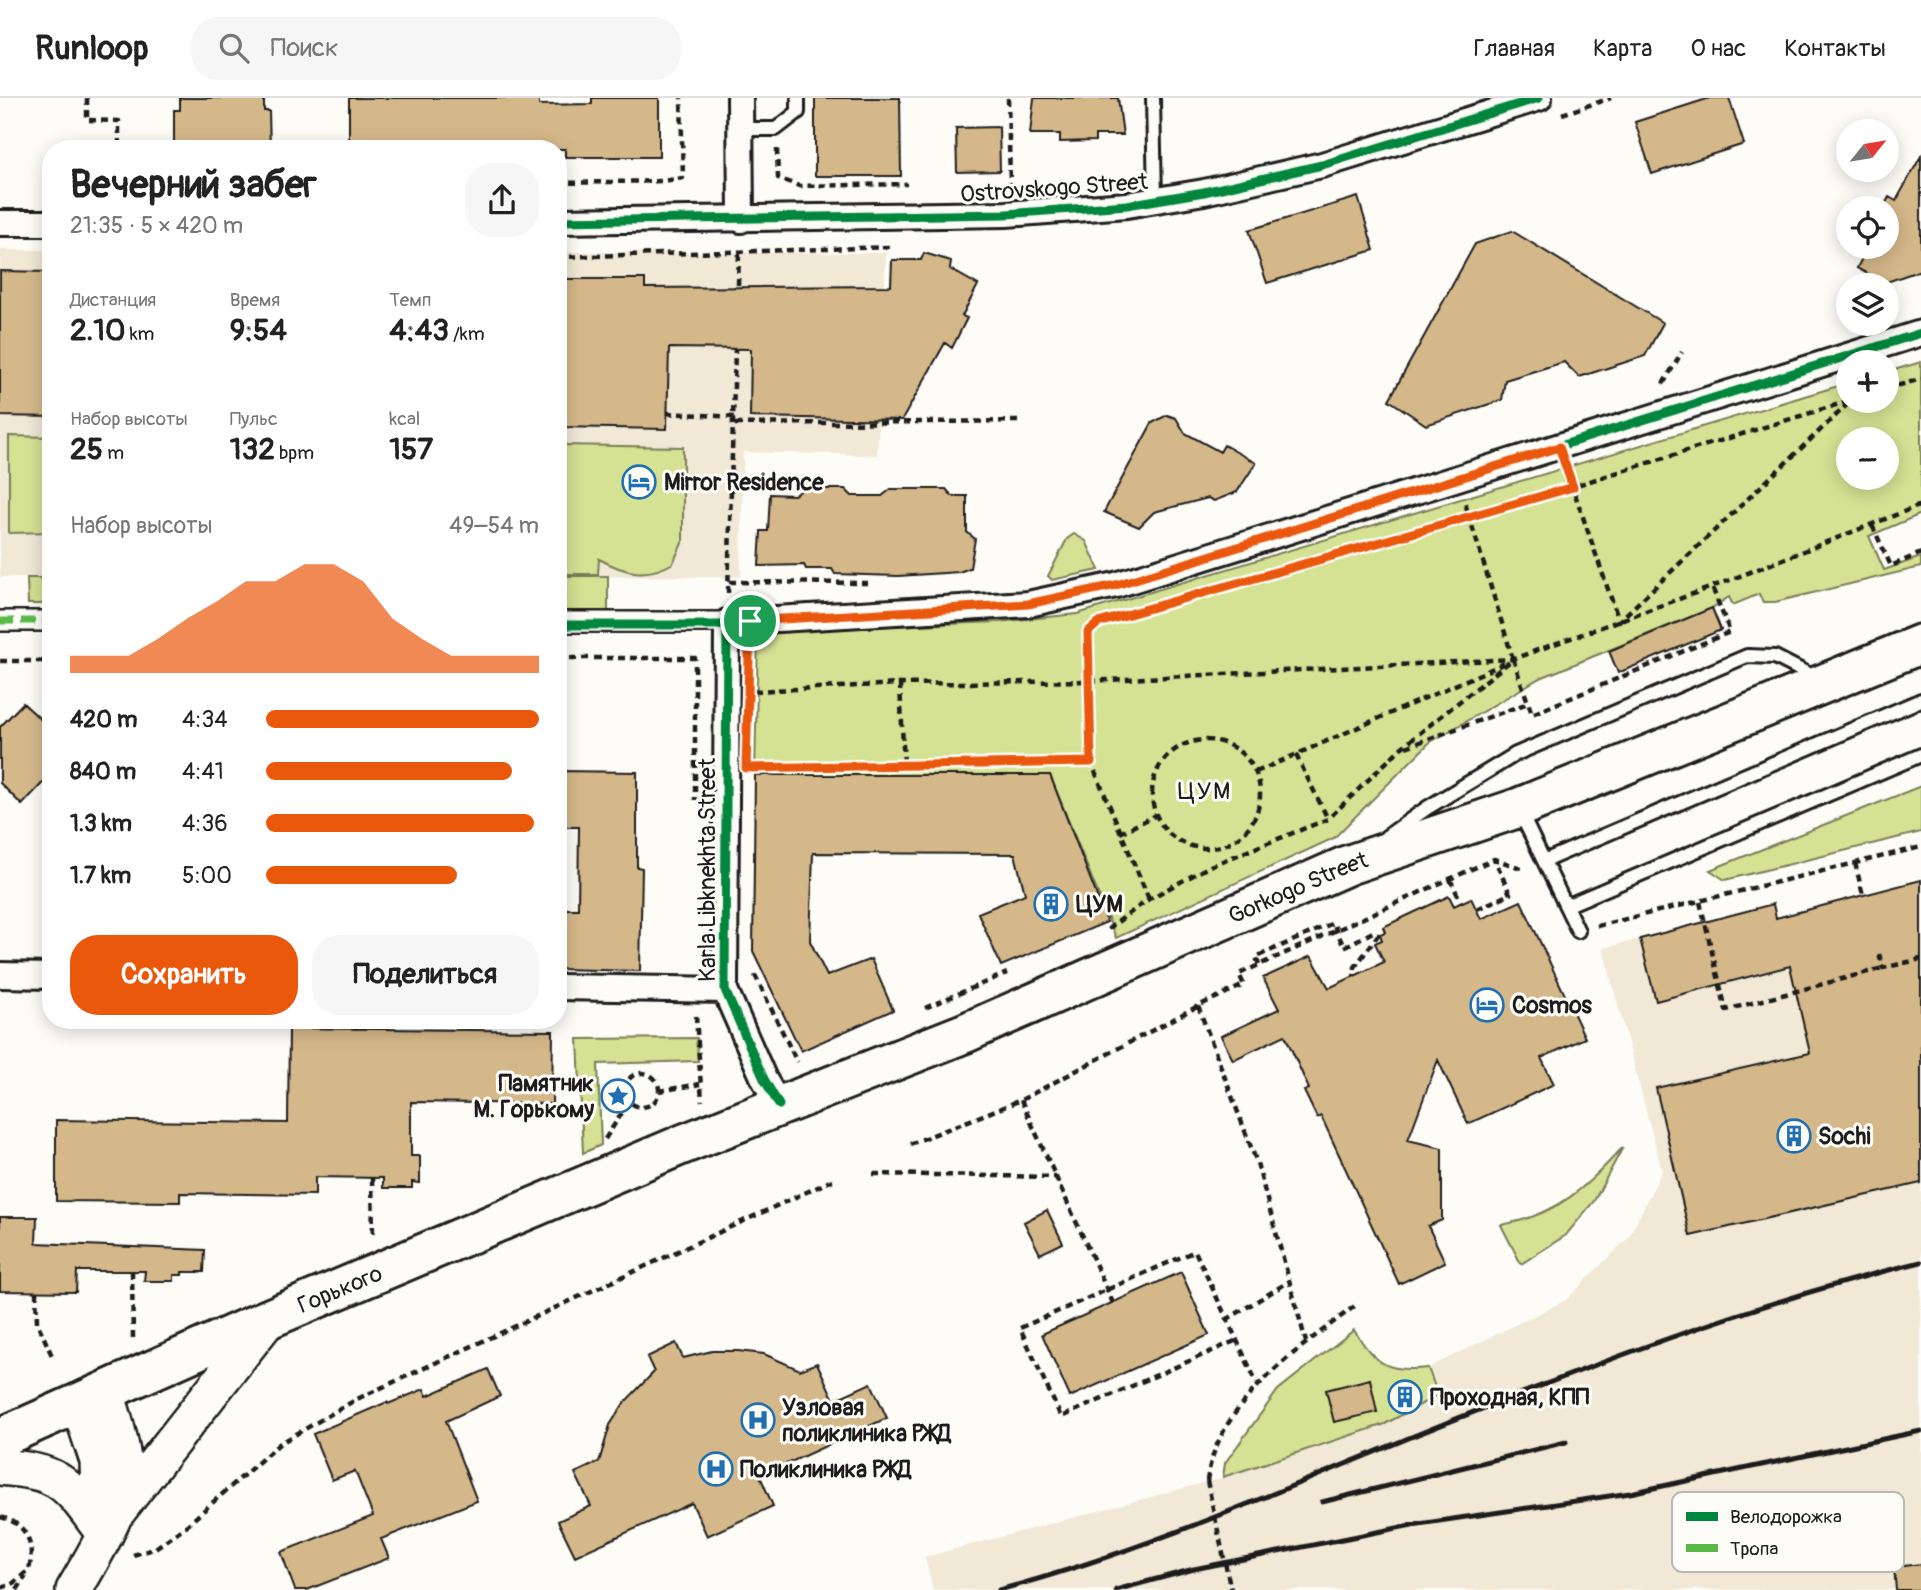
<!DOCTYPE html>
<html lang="ru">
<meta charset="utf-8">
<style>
:root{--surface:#fff;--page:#f6f6f6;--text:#222;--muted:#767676;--line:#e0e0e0;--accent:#ea580c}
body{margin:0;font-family:Pangolin,sans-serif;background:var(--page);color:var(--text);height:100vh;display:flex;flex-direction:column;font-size:26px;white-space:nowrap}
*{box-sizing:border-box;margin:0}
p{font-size:23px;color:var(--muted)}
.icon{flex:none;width:38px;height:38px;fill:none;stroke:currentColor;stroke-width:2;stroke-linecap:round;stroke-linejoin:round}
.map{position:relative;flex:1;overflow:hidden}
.drawer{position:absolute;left:42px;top:42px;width:525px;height:889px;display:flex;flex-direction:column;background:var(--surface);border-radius:28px;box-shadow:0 4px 18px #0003}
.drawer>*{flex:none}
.needle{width:46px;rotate:60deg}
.controls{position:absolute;left:1836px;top:21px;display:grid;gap:14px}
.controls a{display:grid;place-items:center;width:63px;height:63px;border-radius:50%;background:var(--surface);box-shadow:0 4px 18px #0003;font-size:35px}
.pin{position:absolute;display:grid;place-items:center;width:60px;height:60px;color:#fff;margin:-30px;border:4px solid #fff;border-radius:50%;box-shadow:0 2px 7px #0007}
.round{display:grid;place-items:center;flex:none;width:74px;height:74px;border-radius:28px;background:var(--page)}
.overview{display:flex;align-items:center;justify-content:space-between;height:119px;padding:0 28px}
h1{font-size:38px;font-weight:700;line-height:52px}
.figures{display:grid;grid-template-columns:repeat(3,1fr);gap:10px;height:119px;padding:7px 28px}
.figures div{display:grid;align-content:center}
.figures b{font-size:30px;font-weight:700}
.figures small{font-size:19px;font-weight:400}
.figures p{font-size:19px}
.chart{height:196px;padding:14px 28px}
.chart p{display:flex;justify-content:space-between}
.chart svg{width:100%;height:126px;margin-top:7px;fill:var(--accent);opacity:.7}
.cta{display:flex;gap:14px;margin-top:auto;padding:14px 28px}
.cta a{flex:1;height:80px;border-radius:28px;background:var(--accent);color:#fff;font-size:28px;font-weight:700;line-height:80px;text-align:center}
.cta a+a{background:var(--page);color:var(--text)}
ul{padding:0 28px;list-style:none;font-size:23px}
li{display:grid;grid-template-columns:112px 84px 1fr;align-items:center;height:52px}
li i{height:18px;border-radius:9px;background:var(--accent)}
header{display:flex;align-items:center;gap:42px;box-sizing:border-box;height:98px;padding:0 35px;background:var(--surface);border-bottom:2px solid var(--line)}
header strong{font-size:33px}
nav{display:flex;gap:38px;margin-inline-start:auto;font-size:24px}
.search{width:490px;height:63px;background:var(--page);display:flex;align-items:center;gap:18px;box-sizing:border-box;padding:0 24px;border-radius:28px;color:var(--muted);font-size:26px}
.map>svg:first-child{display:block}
.built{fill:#f1e8d6}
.green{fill:#d5e193;stroke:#787e58;stroke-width:2;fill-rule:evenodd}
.building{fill:#d5b88a;stroke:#1c1c1c;stroke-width:2}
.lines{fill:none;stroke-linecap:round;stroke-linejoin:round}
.service-casing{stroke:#1c1c1c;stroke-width:18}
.pedestrian-casing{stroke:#1c1c1c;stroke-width:24}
.minor-casing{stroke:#1c1c1c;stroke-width:30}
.secondary-casing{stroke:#1c1c1c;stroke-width:40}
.primary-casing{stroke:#1c1c1c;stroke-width:44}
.path{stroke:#1c1c1c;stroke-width:4.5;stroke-dasharray:7 5;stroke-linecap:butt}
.service{stroke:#fdfcf7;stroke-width:12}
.pedestrian{stroke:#fdfcf7;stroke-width:19}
.minor{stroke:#fdfcf7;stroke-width:24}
.secondary{stroke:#fdfcf7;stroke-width:35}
.primary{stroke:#fdfcf7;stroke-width:38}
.rail{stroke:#1c1c1c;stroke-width:5}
.path-bridge{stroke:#1c1c1c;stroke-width:4.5;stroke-dasharray:7 5;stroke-linecap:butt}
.quiet{stroke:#58b947;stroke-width:7;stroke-dasharray:14 7;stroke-linecap:butt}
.cycleway-casing{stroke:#fdfcf7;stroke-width:13}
.cycleway{stroke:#00873e;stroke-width:9}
.route-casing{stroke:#fff;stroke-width:14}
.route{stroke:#ea580c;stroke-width:9}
.labels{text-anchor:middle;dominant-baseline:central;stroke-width:6;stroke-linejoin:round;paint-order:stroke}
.street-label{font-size:23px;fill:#1c1c1c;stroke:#fdfcf7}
.poi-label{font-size:23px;font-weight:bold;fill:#1c1c1c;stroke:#fdfcf7;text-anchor:start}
.neighbourhood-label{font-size:24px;letter-spacing:2px;fill:#1c1c1c;stroke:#fdfcf7}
.key{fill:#fdfcf7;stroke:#bab9b5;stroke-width:2}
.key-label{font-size:19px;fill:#1c1c1c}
</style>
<header>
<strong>Runloop</strong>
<div class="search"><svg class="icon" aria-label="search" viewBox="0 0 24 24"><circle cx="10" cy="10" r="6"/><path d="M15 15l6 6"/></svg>Поиск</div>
<nav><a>Главная</a><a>Карта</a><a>О нас</a><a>Контакты</a></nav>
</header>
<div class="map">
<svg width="1921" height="1492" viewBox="0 0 1921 1492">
<rect width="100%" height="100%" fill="#fdfcf7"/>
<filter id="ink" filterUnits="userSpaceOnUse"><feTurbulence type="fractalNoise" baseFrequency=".0143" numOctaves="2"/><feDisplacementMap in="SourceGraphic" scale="14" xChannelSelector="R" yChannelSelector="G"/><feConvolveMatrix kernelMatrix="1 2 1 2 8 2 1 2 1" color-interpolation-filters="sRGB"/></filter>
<g filter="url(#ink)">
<!-- built -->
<path class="built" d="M0,152H51V479H0Z
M558,154L886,155L877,357L743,354L741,479L558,478Z
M1921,828V1492H933L925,1459L1237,1376L1437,1297L1428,1270L1566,1202L1629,1139L1662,1073L1603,850L1640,841L1657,903Z"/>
<!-- green -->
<path class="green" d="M1921,264V416L1869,438L1884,472L1921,459V469L1775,504H1763L1759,496L1733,507L1729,499L1712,510L1538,581L1429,645L1334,740L1116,840L1050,677H755L758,533L999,524L1077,516L1848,285V303H1886L1887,274ZM1848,341H1886V380H1848Z
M9,338L51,339V434L9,435Z
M558,347L683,349V443L673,465C647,481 625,475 599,461L598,476H558Z
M1074,436L1086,443L1099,472L1052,482L1048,478L1067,441Z
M558,478H608V512L605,517L558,518Z
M27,480H51V506H28Z
M1921,688V734L1725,782L1710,772Z
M697,940L698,963L598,966L601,1047L583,1055L578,941Z
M1623,1049L1594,1103L1566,1137L1521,1166L1501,1127C1558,1117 1585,1090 1623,1049Z
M1354,1232C1376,1266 1386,1275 1428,1270L1438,1297L1385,1326L1223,1379L1225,1365L1278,1292Z"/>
<!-- building -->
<path class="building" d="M180,0H264V13H269L270,51H174V12H180Z
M349,0H539V7L592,6V0H659V59H565V51H349Z
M815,0H900L901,78H815Z
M1034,0H1118L1123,37H1095V43L1060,44V36H1030Z
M1710,0H1729L1744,46L1652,76L1635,24Z
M999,29L1000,73L957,74L956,30Z
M1921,58V172L1884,185L1857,170L1863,158L1857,154L1861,149H1886V110H1883L1889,99L1896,103Z
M1358,99L1374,152L1267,185L1249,132Z
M1512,133L1663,225L1645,258L1579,279L1564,264L1505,282L1502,302L1426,327L1389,302L1475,146Z
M924,155L951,163L950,171L978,187L962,218L967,220L952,250L945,245L902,322L750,319L751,251L669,250L667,331L558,329V181H645V190L891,188L892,162H921Z
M0,173L51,174V319L0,318Z
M1167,317L1176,320L1185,335L1220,354L1224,347L1256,365L1237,394L1214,403L1208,400L1154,414L1139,429L1104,414L1152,325Z
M804,391H845L852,398H882L891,391H946L952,398H967V434L975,441L970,470L959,474L898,478L835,476L832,471H806L804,467L759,468L761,433H768L770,396L794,397Z
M1712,510L1721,532L1618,575L1609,553Z
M23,605L51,631V676L22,707L0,685V629Z
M558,673L637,674V769L642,770L640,873L558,871V811H578L579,729H558Z
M755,677H1050L1107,824L1001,868L978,815L1025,796L1015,756L813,755L810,843L827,878L871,861L893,912L801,953L753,853Z
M1921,782V1085L1690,1138L1656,990L1810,955L1790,868L1656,903L1640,841L1773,806L1776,820Z
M1449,798L1454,808L1471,800L1481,821L1521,803L1585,940L1541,960L1554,986L1468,1026L1438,962L1408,1042L1442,1050V1122L1428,1128L1445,1164L1399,1186L1321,1018L1317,1020L1304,993L1309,991L1285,937L1233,962L1221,938L1279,911L1263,880L1311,858L1329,890L1384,864L1375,845L1382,842L1380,836L1385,834L1383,829Z
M289,930L553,933L552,1006L411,1004V1058H420V1085L412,1084V1090H383V1080L315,1079V1097L180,1095V1104L56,1103V1022L288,1025Z
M1047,1112L1063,1145L1040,1156L1024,1124Z
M0,1119H37L36,1145L205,1152L204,1174H182V1177H174V1183H144L145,1173H77L76,1194L0,1193Z
M1181,1174L1209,1237L1070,1299L1042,1236Z
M676,1245L683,1260L712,1253H738L764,1256L800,1272L817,1265L834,1302L871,1285L887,1320L760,1378L773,1408L707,1438L692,1405L575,1458L558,1423L591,1408L575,1375L599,1364L610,1327L624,1305L654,1274L647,1259Z
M488,1271L500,1298L446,1323L477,1403L381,1441L389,1460L307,1492H295L281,1454L373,1418L355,1373L332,1382L313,1336L387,1304L388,1306L424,1291L427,1298Z
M1370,1281L1377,1314L1334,1324L1326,1292Z
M1921,1466V1492H1896L1894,1469Z"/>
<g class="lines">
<defs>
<path id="service" d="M1153,0L1155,102
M740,31H776L798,14V0
M1520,714L1578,833
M1386,739L1427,710L1516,656L1747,558L1775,559L1816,580
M1544,763L1921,602
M1566,808L1921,657"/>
<path id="pedestrian" d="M0,523H51
M558,524H727"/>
<path id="minor" d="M740,0L741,122
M558,123L1006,116L1127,107L1204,94L1322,67L1539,0
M0,125H51
M0,877L51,878
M558,889L725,892
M779,1007L764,981L725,892L727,524L1028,506L1116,487L1921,235"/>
<path id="secondary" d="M79,1306L98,1363L99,1404
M0,1369C57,1374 64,1381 97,1426
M117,1414L268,1222
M74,1492C88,1468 120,1415 123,1390C127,1358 115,1324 106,1294"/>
<g id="primary">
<path id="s1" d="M0,1340L247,1230L681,1047L965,935L1348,767L1518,710L1921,546"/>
</g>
</defs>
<!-- service casing -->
<use href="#service" class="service-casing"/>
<!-- pedestrian casing -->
<use href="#pedestrian" class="pedestrian-casing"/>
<!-- minor casing -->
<use href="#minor" class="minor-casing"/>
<!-- secondary casing -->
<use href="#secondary" class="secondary-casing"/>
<!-- primary casing -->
<use href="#primary" class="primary-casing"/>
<!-- path -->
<path class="path" d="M87,0V22L119,23V51
M1008,0L1010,85
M1562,16L1611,0
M777,51L778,80L799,88L907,86
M558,85L662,83L683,80L681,0
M558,159L893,149
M738,187L739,155
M1663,286L1682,254
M1886,291L1921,281
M667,315L735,319
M735,326L1022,323
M1567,373L1619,523L1850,304
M1872,427L1891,468L1921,455
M729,484L868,485
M728,495L735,251
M558,560H695V702
M1513,561L1532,616L1730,534L1712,489
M0,563H51
M900,586L904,668
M754,593L900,586L1089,583L1513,561L1712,489L1921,407
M1152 696a54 54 0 1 1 108 0a54 54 0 1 1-108 0Z
M1406,649L1528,605
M1296,657L1328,721
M752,670L1091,664
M1256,674L1505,565
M1120,735L1156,717
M1855,765L1863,797
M1450,781L1461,804
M1149,801L1091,664L1088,534L1098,525L1470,420L1849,303
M1700,804L1726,912L1883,870
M1477,811L1510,796L1495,762
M1597,828L1921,749
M1108,831L1149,801L1210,768L1328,721L1401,650L1513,561L1465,405
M1879,856L1883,870L1921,861
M1259,867L1256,859L1333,825L1344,849L1373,834L1378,837L1355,869L1354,878
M755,877L797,964
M1198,908L1257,1065L1306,1244
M925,910L1007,875
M696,918L702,1003
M625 992a17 17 0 1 1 34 0a17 17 0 1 1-34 0Z
M659,993L700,986
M1021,1002L1113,1205
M605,1041L629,1004
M910,1046L1021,1002L1198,908L1244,887L1239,876L1494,761L1521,770
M873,1076L1056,1079
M372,1080L373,1139
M132,1173L133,1242
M36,1193L37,1224L53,1260
M1226,1222L1290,1183
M1235,1243L1061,1319L1020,1230L1195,1153L1257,1285
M1207,1383C1217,1304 1298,1252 1356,1207
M0,1419C27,1425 35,1446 29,1472L11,1487L0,1490
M133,1457L154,1451L186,1428L279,1346L357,1301L837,1080
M17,1492L26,1478"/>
<!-- service -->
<use href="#service" class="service"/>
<!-- pedestrian -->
<use href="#pedestrian" class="pedestrian"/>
<!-- minor -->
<use href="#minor" class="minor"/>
<!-- secondary -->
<use href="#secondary" class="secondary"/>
<!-- primary -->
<use href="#primary" class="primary"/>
<!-- rail -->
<path class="rail" d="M1322,1404L1566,1344
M999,1492C1144,1453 1281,1392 1421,1335C1584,1270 1750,1205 1921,1164
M1116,1492L1194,1471L1412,1427L1630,1395L1921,1333"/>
<!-- path-bridge -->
<path class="path-bridge" d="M1207,1383L1231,1492"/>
<!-- quiet -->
<path class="quiet" d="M0,523H51"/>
<defs>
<path id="cycleway" d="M558,123L1006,116L1127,107L1204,94L1322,67L1539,0
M558,527H727
M779,1007L764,981L725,892L727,524L1028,506L1116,487L1921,235"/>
</defs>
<!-- cycleway casing -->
<use href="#cycleway" class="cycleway-casing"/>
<!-- cycleway -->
<use href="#cycleway" class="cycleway"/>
</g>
</g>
<g class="lines" filter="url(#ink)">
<defs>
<path id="route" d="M1559,349L1573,389L1098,525L1088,534L1091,664L746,670L750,523L1028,506L1116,487Z"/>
</defs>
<!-- route casing -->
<use href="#route" class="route-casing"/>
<!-- route -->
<use href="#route" class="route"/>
</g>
<!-- icons -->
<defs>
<symbol id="hotel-ring" viewBox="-11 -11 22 22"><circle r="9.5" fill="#fdfcf7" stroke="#1f6fb2" stroke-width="1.5"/><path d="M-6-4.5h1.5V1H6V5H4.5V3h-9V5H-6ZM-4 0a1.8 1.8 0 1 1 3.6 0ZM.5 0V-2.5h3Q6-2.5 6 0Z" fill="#1f6fb2"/></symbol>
<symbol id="building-ring" viewBox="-11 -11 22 22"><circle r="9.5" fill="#fdfcf7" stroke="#1f6fb2" stroke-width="1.5"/><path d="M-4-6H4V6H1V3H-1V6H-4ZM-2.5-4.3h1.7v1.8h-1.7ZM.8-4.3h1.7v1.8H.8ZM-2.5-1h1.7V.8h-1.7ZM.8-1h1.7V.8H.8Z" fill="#1f6fb2"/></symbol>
<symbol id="sight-ring" viewBox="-11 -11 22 22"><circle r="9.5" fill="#fdfcf7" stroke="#1f6fb2" stroke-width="1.5"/><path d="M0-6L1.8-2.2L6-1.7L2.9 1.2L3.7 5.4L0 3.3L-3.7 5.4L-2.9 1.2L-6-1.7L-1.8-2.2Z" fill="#1f6fb2"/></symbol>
<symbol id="hospital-ring" viewBox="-11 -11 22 22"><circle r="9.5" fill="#fdfcf7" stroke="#1f6fb2" stroke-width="1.5"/><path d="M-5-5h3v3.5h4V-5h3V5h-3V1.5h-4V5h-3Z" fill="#1f6fb2"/></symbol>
</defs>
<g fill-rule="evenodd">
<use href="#hotel-ring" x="620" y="365" width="38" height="38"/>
<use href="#building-ring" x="1032" y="787" width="38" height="38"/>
<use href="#hotel-ring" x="1468" y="888" width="38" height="38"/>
<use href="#sight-ring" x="599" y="979" width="38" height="38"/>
<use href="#building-ring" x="1775" y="1019" width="38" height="38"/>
<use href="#building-ring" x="1386" y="1280" width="38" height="38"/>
<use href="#hospital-ring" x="739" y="1303" width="38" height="38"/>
<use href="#hospital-ring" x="697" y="1352" width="38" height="38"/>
</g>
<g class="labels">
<!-- street labels -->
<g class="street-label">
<text transform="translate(1054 90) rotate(-4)">Ostrovskogo Street</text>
<text transform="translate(707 772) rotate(-90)">Karla Libknekhta Street</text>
<text stroke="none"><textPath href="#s1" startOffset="1410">Gorkogo Street</textPath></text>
<text stroke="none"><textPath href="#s1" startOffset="371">Горького</textPath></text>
</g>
<!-- poi labels -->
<g class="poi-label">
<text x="664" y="384">Mirror Residence</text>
<text x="1076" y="806">ЦУМ</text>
<text x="1512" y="907">Cosmos</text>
<text x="594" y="985" text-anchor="end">Памятник<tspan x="594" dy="26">М. Горькому</tspan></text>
<text x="1818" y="1038">Sochi</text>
<text x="1430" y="1299">Проходная, КПП</text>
<text x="782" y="1309">Узловая<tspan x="782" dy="26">поликлиника РЖД</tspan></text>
<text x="740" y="1371">Поликлиника РЖД</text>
</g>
<!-- neighbourhood labels -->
<g class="neighbourhood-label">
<text x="1205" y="693">ЦУМ</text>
</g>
</g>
<!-- legend -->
<rect x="1672" y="1394" width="232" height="80" rx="10" class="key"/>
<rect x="1686" y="1414" width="32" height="9" fill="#00873e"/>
<rect x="1686" y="1446" width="32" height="8" fill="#58b947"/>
<g class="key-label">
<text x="1730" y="1425">Велодорожка</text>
<text x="1730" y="1457">Тропа</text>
</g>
</svg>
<div class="controls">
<a><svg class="needle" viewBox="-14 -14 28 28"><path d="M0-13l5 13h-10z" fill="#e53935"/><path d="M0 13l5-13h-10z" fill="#767676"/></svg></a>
<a><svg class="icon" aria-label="locate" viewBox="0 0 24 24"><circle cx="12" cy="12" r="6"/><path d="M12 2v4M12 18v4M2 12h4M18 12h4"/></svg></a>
<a><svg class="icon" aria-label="layers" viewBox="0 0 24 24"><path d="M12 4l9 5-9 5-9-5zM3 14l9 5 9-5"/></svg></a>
<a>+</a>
<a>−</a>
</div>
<div class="pin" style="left:750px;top:523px;background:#1e9e55"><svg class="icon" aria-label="arrive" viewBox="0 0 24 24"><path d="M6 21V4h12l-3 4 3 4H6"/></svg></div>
<section class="drawer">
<div class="overview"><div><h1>Вечерний забег</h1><p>21:35 · 5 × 420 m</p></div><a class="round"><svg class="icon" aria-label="share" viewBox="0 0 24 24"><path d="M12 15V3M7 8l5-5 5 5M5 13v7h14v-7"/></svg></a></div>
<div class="figures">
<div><p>Дистанция</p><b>2.10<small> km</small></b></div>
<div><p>Время</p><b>9:54</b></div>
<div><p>Темп</p><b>4:43<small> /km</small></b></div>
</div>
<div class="figures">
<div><p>Набор высоты</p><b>25<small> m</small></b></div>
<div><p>Пульс</p><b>132<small> bpm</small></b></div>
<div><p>kcal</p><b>157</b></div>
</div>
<div class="chart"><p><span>Набор высоты</span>49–54 m</p>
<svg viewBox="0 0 160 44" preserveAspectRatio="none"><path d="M0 44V38L10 38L20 38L30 32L40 25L50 19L60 12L70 12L80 6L90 6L100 12L110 25L120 32L130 38L140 38L150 38L160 38V44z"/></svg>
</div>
<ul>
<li><b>420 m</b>4:34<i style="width:100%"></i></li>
<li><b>840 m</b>4:41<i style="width:90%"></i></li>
<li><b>1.3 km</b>4:36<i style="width:98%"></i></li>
<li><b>1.7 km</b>5:00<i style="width:70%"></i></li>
</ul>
<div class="cta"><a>Сохранить</a><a>Поделиться</a></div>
</section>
</div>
